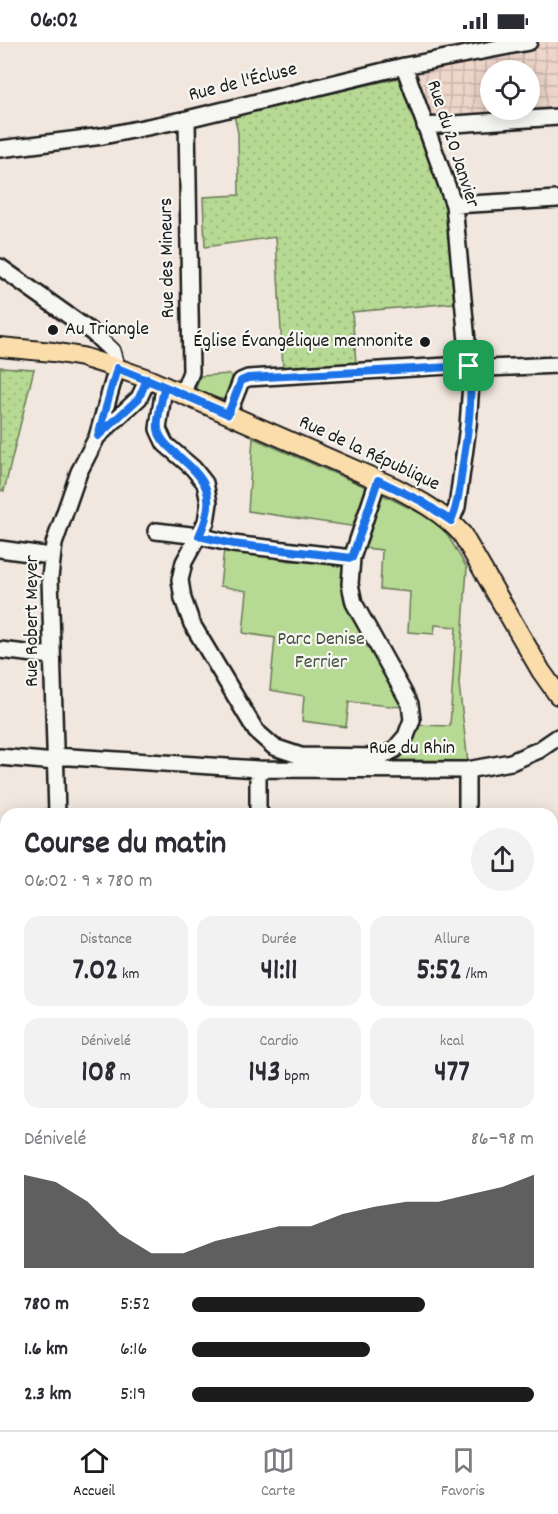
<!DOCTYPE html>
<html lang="fr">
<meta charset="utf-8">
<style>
:root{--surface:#fff;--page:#f2f2f3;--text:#2b2b33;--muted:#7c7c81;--line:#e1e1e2;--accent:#1c1c1c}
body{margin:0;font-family:Dekko,sans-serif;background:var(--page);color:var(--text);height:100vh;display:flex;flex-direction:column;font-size:22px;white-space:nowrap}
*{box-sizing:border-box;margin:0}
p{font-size:20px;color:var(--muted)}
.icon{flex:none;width:33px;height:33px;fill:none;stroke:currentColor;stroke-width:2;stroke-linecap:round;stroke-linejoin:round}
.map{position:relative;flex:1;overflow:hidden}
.drawer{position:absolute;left:0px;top:766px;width:558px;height:622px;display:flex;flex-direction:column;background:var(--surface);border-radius:18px 18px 0 0;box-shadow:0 3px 15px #0003}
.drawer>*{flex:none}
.tools{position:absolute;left:480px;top:18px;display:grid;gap:12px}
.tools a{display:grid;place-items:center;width:60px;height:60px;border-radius:50%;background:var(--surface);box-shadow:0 3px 15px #0003;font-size:30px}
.pin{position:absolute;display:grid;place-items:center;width:51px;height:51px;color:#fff;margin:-26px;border-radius:12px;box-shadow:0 3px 9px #0006}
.round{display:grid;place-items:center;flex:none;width:63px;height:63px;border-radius:32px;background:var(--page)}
.headline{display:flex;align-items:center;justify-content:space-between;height:102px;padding:0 24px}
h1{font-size:33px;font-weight:800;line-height:45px}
.metrics{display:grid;grid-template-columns:repeat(3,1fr);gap:9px;height:102px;padding:6px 24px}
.metrics div{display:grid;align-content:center;border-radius:15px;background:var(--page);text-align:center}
.metrics b{font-size:30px;font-weight:800}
.metrics small{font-size:16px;font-weight:400}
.metrics p{font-size:16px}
.chart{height:168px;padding:12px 24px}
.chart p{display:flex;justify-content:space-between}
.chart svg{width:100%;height:108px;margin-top:6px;fill:var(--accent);opacity:.7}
ul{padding:0 24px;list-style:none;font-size:20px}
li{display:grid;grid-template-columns:96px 72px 1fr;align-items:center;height:45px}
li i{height:15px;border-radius:8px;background:var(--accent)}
.status{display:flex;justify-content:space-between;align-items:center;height:42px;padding:0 30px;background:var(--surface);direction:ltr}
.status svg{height:16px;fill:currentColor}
.dock{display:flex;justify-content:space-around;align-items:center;height:84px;border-top:2px solid var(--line);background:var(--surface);font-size:16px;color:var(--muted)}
.dock a{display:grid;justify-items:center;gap:3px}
.dock .active{color:var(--accent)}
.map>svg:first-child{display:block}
.industrial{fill:url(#industrial-grid);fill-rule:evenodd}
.grass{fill:url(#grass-dots);stroke:#697a58;stroke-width:1.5}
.forest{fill:url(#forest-firs);stroke:#697a58;stroke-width:1.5}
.park{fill:#b6d993;stroke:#697a58;stroke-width:1.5}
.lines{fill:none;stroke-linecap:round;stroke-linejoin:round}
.minor-casing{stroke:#1c1c1c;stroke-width:20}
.major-casing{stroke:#1c1c1c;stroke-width:22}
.minor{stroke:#f6f6f2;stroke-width:15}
.major{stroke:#fbddab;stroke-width:18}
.route-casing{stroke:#fff;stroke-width:12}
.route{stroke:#1a73e8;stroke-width:8}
.poi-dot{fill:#1c1c1c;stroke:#f6f6f2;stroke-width:2}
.labels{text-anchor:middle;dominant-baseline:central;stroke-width:4.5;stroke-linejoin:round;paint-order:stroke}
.street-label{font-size:20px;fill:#1c1c1c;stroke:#f6f6f2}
.poi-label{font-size:20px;fill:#1c1c1c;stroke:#f6f6f2;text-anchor:start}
.park-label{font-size:20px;fill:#4a5540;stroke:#f6f6f2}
</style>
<div class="status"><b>06:02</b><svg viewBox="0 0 49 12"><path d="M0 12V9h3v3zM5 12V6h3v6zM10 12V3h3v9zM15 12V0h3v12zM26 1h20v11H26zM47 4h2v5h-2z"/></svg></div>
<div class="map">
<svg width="558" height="1388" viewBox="0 0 558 1388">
<defs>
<pattern id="industrial-grid" width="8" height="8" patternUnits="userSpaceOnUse" patternTransform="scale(1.5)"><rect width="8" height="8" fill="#edd5c9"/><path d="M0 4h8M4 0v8" fill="none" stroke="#cbb6ac"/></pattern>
<pattern id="grass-dots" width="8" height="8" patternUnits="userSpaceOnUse" patternTransform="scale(1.5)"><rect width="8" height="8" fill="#b6d993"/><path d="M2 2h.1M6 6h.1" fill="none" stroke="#9cba7e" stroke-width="1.8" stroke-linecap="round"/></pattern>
<pattern id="forest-firs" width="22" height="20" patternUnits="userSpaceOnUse" patternTransform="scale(1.5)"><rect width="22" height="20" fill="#b6d993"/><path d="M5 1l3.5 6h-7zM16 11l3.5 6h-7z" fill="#9cba7e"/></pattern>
</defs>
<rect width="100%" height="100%" fill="#f2e7df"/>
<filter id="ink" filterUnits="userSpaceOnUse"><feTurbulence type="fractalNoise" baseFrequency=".0167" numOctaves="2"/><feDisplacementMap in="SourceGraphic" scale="12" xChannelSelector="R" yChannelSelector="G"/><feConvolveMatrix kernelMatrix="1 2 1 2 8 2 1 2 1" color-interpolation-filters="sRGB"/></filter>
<g filter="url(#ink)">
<!-- industrial -->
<path class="industrial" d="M494,0H558V71L437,78L428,74L406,16ZM490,28H530V68H490Z"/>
<!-- grass -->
<path class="grass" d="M399,36L447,170L454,261L352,270L356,321L283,327L276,195L205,205L203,155L239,153L238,91L234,73Z
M0,325L34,327L4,449L0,448Z"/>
<!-- forest -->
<path class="forest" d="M558,1257V1340L552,1341V1261Z"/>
<!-- park -->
<path class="park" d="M230,332L233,337L227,357C217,358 205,352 196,346L200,334Z
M253,396L368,446L357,485L248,469Z
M381,452L432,477L444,487L467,526L459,642L468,721L390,720L406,705L416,683L450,684L456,585L435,583L434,592L408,590L410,550L380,547L382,508L365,506Z
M224,507L290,519H337L344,527L401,659V665L349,660L346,685L302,679L304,654L270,648L275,596L243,591L247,549L220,544Z
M0,1329H6V1383H134L47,1388H0Z"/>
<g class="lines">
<defs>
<path id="minor" d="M404,24L454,163L471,341L468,384L457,465L451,479
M425,84L558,75
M0,107L103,94L187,77L404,24L529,0
M454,163L558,157
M0,225L93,291L112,309L117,326L97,395L79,430L54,502L50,535L57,772
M164,345L158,387L165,402L193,426L205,441L209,461L206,480L184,520L180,538L183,557L192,582L256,689L274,705L301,714L381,715L394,708L406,694L412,678L410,662L354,561L350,542L352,516L378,438
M182,353L191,330L187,77
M228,372L241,339L248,336L447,324L488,326L558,323
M97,395L139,356L148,337
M156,489L199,494L233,502L352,516
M0,507L51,514
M0,608L52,614
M55,714L258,727L467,728L511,720L539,708L558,695
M0,715L55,720
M258,727V768L261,772
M467,772V728
M0,817L6,818
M552,929L558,916
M0,957L6,958
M0,1038H6
M552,1073L558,1090
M0,1139H6
M0,1234H6
M552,1249L558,1245
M0,1322H6
M219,1383L221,1388"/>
<path id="major" d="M0,305L53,310L82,315L117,326L148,337L394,445C419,458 443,471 462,492L541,629L558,653
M552,1357L558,1356
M287,1388L341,1383"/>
</defs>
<!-- minor casing -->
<use href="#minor" class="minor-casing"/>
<!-- major casing -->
<use href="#major" class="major-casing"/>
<!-- minor -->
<use href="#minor" class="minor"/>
<!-- major -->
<use href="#major" class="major"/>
</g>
</g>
<g class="lines" filter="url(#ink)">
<defs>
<path id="route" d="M469,324L248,336L241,339L228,372L147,337L139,356L98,394L117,326L164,345C163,356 156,377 158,387C159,396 167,404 174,410C206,437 219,452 199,494L233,502L352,516L378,438L423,460L451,479C459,460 460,441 463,421C468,389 473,356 469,324"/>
</defs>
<!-- route casing -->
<use href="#route" class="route-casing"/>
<!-- route -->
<use href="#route" class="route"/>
</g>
<!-- markers -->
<g class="poi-dot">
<circle cx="53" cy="288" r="6"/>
<circle cx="425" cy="300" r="6"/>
</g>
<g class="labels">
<!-- street labels -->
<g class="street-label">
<text transform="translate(243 41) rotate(-14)">Rue de l'Écluse</text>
<text transform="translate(452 102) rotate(72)">Rue du 20 Janvier</text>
<text transform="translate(168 216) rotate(-91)">Rue des Mineurs</text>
<text transform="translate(369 412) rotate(25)">Rue de la République</text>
<text transform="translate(33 579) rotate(-90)">Rue Robert Meyer</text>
<text x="412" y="707">Rue du Rhin</text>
</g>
<!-- poi labels -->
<g class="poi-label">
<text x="65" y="288">Au Triangle</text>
<text x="413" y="300" text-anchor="end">Église Évangélique mennonite</text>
</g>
<!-- park labels -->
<g class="park-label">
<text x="321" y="598">Parc Denise<tspan x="321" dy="23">Ferrier</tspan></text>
</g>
</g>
</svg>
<div class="tools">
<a><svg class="icon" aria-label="locate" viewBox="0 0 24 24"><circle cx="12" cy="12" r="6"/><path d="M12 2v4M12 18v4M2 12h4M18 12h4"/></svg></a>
</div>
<div class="pin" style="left:469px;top:324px;background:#1e9e55"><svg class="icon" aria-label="arrive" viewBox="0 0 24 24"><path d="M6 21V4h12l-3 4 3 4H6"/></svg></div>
<section class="drawer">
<div class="headline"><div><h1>Course du matin</h1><p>06:02 · 9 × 780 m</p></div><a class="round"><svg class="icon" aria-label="share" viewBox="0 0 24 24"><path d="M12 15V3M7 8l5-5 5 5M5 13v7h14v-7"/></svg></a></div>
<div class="metrics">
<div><p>Distance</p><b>7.02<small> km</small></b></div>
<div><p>Durée</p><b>41:11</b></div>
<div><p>Allure</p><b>5:52<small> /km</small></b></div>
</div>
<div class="metrics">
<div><p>Dénivelé</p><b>108<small> m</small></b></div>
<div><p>Cardio</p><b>143<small> bpm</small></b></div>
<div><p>kcal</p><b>477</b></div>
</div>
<div class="chart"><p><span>Dénivelé</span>86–98 m</p>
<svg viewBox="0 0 160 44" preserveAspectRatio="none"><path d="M0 44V6L10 9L20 17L30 30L40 38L50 38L60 33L70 30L80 27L90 27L100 22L110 19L120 17L130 17L140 14L150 11L160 6V44z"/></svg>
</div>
<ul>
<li><b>780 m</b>5:52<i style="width:68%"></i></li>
<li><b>1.6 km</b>6:16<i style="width:52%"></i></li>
<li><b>2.3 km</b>5:19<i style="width:100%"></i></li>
</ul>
</section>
</div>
<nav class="dock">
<a class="active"><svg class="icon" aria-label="home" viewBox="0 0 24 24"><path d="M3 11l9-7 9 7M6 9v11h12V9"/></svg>Accueil</a>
<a><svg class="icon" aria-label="map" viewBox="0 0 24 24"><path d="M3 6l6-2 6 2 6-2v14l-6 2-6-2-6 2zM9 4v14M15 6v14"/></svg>Carte</a>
<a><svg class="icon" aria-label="saved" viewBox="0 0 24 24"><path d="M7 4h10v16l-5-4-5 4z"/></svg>Favoris</a>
</nav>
